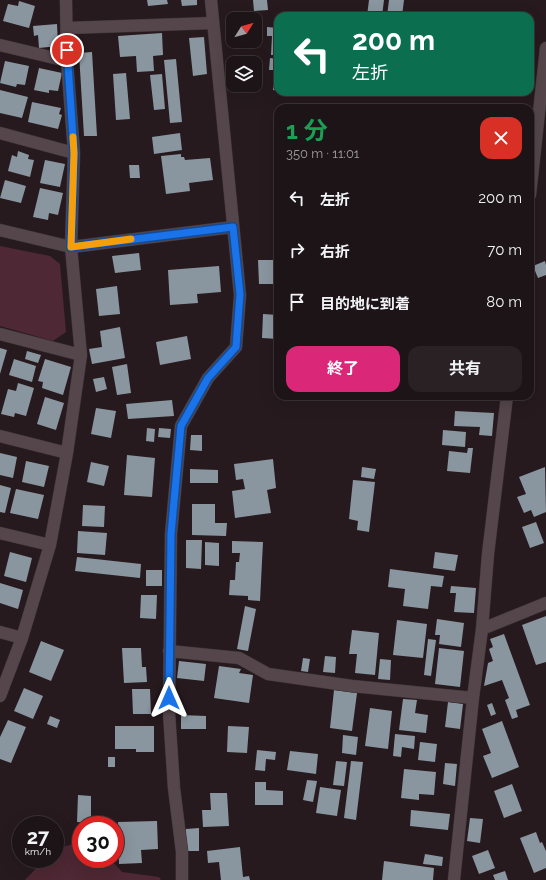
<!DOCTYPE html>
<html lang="ja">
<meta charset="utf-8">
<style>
:root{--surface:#1c1416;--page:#292123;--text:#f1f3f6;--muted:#a09ea1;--line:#3a3335;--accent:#db2777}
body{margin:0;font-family:Raleway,"Noto Sans JP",sans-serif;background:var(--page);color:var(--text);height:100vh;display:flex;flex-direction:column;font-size:15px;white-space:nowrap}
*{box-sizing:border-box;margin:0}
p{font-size:13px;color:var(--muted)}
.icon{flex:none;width:22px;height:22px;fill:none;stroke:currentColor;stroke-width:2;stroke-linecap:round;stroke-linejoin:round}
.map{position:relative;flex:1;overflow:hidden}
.sheet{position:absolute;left:274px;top:104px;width:260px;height:296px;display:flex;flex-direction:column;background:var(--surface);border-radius:12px;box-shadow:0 4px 16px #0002,0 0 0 1px var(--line)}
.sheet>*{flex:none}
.top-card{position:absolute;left:274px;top:12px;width:260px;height:84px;border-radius:12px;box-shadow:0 4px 16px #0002,0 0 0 1px var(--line);background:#0b6e4f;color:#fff;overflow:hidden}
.needle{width:26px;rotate:53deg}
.buttons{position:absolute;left:226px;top:12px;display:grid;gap:8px}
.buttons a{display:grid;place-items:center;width:36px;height:36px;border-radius:8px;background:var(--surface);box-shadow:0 4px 16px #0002,0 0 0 1px var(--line);font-size:20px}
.speed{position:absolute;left:12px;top:816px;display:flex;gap:8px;font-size:20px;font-weight:700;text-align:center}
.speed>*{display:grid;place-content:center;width:52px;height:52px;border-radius:50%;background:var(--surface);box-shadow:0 4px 16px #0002,0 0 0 1px var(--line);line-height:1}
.speed small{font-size:10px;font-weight:400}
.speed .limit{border:6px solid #d22;background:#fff;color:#111}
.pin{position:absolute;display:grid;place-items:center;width:34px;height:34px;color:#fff;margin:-17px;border:2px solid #fff;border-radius:50%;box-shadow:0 1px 4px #0007}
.me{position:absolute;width:44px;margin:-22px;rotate:0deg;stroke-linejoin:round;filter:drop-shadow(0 0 3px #0008)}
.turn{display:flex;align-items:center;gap:14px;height:84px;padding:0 12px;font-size:18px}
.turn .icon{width:52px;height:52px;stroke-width:2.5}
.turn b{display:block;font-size:28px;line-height:34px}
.round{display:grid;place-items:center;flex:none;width:42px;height:42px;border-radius:12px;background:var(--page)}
.summary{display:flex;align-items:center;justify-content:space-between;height:68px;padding:0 12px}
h1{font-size:24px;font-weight:700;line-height:30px;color:#1e9e55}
.button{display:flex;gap:8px;margin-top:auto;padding:8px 12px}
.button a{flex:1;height:46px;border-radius:12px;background:var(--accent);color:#fff;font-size:16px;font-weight:700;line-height:46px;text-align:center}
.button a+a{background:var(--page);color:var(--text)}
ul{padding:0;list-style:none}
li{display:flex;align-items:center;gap:12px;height:52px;padding:0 12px}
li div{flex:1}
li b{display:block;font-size:15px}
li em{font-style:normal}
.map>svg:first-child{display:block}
.green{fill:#4e2834}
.building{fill:#8a969f}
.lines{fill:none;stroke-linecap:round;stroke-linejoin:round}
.minor-casing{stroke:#3e3437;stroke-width:13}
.minor{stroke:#54464a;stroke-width:12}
.route-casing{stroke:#114b97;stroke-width:10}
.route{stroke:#1a73e8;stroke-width:7}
.slow{stroke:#f59e0b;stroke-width:7}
</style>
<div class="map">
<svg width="546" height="880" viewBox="0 0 546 880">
<rect width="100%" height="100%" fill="#261a1e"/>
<path class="green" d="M0,246L50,256L60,264L66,332L53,341L0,326Z
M80,842L81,859H110L122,872L159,877L161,880H25L45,859H55V849Z"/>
<path class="building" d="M147,0H167L168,4L148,6Z
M181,0H197V5L182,6Z
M253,0H267L268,10L254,11Z
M369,0H384L382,16H367Z
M389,0H404L402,16H387Z
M19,1L35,6L29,28L3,21L8,4L18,6Z
M231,23H233V40L229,39Z
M57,24L58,46L39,48L38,35L34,36L33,26Z
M267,27L278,28V55H271L272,36H267Z
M162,33L163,55L153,56L154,71L137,72L136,56L120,57L118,36Z
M204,37L207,74L193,76L189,38Z
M92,52L97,136H84L79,53Z
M270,58L278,59V91L273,90L274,70H269Z
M176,59L182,122L170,123L164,60Z
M530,60L534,61L532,74H530Z
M5,61L29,66L25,85L17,84L16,87L0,83Z
M39,68L62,73L58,91L49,90V93L34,90Z
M126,73L130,119L116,120L113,74Z
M227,73H233V85H242V87L229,88Z
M162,74L165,109L154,110L150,75Z
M0,90L28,97L22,118L0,113Z
M32,102L61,108L59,114L62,115L58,129L28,122Z
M180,133L182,150L154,154L152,137Z
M18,151L29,155L28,159L34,160L30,177L8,171L12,155L17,157Z
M181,154V157H184L185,160L210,158L213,180L189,183L190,191L166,194L161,156Z
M45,160L65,164L60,187L40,183Z
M129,165H139L140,178H130Z
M5,180L26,186L21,203L0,198Z
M40,188L63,193L58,215L49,213L48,220L33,217Z
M139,253L141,270L115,273L112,256Z
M258,260H278V284H259Z
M545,261L546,265V275L538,278L533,266Z
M219,266L221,292L197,294L198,303L170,305L168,270Z
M117,286L120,314L99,316L96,289Z
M263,314L278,315V339L262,338Z
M120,327L125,358L92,364L89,349L102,347L100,331Z
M187,336L191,359L160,365L156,342Z
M0,348L7,350L0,374Z
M27,351L41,355L38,363L25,359Z
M14,359L36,366L32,382L9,375Z
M45,359L71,367L63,395L42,388L43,382L38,381Z
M127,364L131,393L117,395L112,367Z
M104,377L107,389L96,392L93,379Z
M18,383L34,388L26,416L15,413L14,417L1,414L8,389L16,391Z
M45,397L64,403L56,430L37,424Z
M172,400L174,416L128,419L126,404Z
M96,408L116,411L111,438L91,434Z
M455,411L494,413L492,436L479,435L480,427L454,426Z
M147,428L155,429L154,442L146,441Z
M159,428L171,429L170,438L158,437Z
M443,430L466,432L465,447L442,445Z
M191,435H202V451L190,450Z
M468,448H473L470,473L447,471L449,451L467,453Z
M0,453L17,457L13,478L0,475Z
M127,455L155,458L152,497L124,495Z
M273,459L276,488L267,490L271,513L235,518L232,491L245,489L243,479L236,480L234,464Z
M26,461L49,466L44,487L22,482Z
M91,462L109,466L104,486L87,482Z
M362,467L376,469L374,479L361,477Z
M545,467L546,512L534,517L531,510L524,513L517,497L526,494L519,477Z
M190,469L218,470V483H190Z
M353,480L375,482L369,532L357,530L358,521L349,519Z
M0,485L11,488L5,513L0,512Z
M16,489L44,495L38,519L10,513Z
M192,504H215V523H227L226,536L192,535Z
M83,505L105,506L104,527L82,526Z
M536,522L544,543L530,548L522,527Z
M78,531L107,533L105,555L77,553Z
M186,540H202L201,569L186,568Z
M232,541L263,542L260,601L248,600V596L229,595L230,580H235L236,562H239L240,553H232Z
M205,542L219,543V566L205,565Z
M10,552L32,558L26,582L4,576Z
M435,552L458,555L455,571L433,568Z
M77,557L141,564L140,578L75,571Z
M390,569L444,576L442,587L431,586L428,609L403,606L405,589L388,587Z
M146,570H162V586H146Z
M0,583L23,590L18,609L0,603Z
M451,586L476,588L474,613L454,612L456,593H450Z
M141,595H157L156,619L140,618Z
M245,606L256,609L248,651L237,649Z
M546,616V662L536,665L522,625Z
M437,619L464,623L461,647L439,644L440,635H435Z
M397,620L427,624L423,658L393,655Z
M352,630L379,633L375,675L355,673L357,654H349Z
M504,634L530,705L516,710L518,717L512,719L505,700L509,698L502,680L484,686L488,663L493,661L489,649L493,647L490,639Z
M428,639L436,640L431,676L424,675Z
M41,641L64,650L51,681L29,672Z
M122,648H141L142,667H146L147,682L124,683Z
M439,648L464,651L460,687L435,684Z
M325,656L336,657L335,673L323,672Z
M303,658L310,659L308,672L301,671Z
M380,659L391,660L390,680L378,679Z
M179,661L206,664L204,681L177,678Z
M219,666L241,669L239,673L253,675L249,703L214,698Z
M24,688L43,696L33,719L14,711Z
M132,689H150L151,714H133Z
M334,690L357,693L352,731L330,728Z
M403,699L417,700L415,713L428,715L426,733L399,730Z
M448,702L463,704L460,729L445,727Z
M492,703L496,714L491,716L487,705Z
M370,708L392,711L388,749L365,746Z
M181,715L206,716V729H181Z
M50,716L60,720L57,728L47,724Z
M8,720L26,727L11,763L0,759V737Z
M502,721L519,767L492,778L483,756L491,753L482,729Z
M115,726H154V752H136V749H115Z
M228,726L249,727L247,753L227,752Z
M395,734L415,736L414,749L402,747L401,757L393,756Z
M343,735L358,737L356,755L342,753Z
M420,742L437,744L435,762L418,760Z
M257,750L276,752L275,760L266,759L265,771L255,770Z
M290,751L318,754L316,774L287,770Z
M108,757H115V767H108Z
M336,761L347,762L344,786L333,785Z
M351,761L363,762L356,820L344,818Z
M445,763L457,764L455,786L443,784Z
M404,769L436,772L434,795L419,794V800L401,798Z
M307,780L317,781L313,802L303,800Z
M255,782H266V790L283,791V805H255Z
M512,784L522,811L504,818L494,791Z
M320,787L341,790L337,816L316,813Z
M210,793H227L229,826L203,827L202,810H211Z
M78,795L91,796V823L77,822Z
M411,810L450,814L448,830L410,826Z
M470,818L483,819L480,843L467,841Z
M97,821L115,824L114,825H96Z
M157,821L158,849L141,850L142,863L119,864L118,822Z
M199,828V851H186V829Z
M536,832L540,843L542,842L546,851V868L534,873L520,838Z
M240,847L243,877L249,876L250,880H221L219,862L208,863L207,851Z
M488,850L495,868L479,874L472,856Z
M425,854L443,857L442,866L423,864Z
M384,861L434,868L433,880H382Z
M505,871L508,880H495L493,875Z"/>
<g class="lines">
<defs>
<path id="minor" d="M67,28L213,23
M0,45L67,61
M0,133L74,153
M530,195L546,48
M0,230L71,247L233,227
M0,334L81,355
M0,436L67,453
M0,533L50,545
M482,629L546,603
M0,632L22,638
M169,651L239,658L268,674L352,686L473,698
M0,696L22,638L50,545L67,453L81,355L71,247L74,153L67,61L66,0
M182,880V852L174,788L169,713L171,534L181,426L208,378L236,347L240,295L211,0
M454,880L473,698L482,629L488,554L507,396"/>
</defs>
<use href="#minor" class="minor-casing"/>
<use href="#minor" class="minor"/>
</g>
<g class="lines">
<defs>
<path id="route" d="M67,50L74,153L71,247L233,227L240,294L236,347L208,378L181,426L171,534L169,698"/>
</defs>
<use href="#route" class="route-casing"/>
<use href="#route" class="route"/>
<path class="slow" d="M73,137L74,153L71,247L131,239"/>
</g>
</svg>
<div class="buttons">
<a><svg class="needle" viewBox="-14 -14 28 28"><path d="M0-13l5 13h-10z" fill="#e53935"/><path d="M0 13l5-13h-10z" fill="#a09ea1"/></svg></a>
<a><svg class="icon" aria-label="layers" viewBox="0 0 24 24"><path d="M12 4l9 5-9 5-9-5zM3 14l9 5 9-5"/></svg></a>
</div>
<div class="speed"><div>27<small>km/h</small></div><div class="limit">30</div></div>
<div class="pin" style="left:67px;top:50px;background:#d93025"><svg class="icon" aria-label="arrive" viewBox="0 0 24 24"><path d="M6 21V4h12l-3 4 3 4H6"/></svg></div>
<svg class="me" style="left:169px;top:698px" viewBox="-20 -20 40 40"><path d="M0-17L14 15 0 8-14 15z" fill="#1a73e8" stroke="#fff" stroke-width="4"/></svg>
<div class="top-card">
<div class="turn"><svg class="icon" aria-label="left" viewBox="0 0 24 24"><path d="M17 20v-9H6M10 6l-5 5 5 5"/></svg><div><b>200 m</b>左折</div></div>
</div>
<section class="sheet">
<div class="summary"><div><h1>1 分</h1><p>350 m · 11:01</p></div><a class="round" style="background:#d93025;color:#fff"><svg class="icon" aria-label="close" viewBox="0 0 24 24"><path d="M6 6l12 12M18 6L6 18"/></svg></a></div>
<ul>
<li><svg class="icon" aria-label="left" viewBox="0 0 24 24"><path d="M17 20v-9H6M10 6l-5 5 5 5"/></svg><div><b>左折</b></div><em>200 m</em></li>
<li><svg class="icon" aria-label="right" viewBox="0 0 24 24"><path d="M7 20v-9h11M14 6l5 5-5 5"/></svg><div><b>右折</b></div><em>70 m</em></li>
<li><svg class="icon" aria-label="arrive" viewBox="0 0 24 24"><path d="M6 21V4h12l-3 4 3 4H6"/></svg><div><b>目的地に到着</b></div><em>80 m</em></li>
</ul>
<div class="button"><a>終了</a><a>共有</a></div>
</section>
</div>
